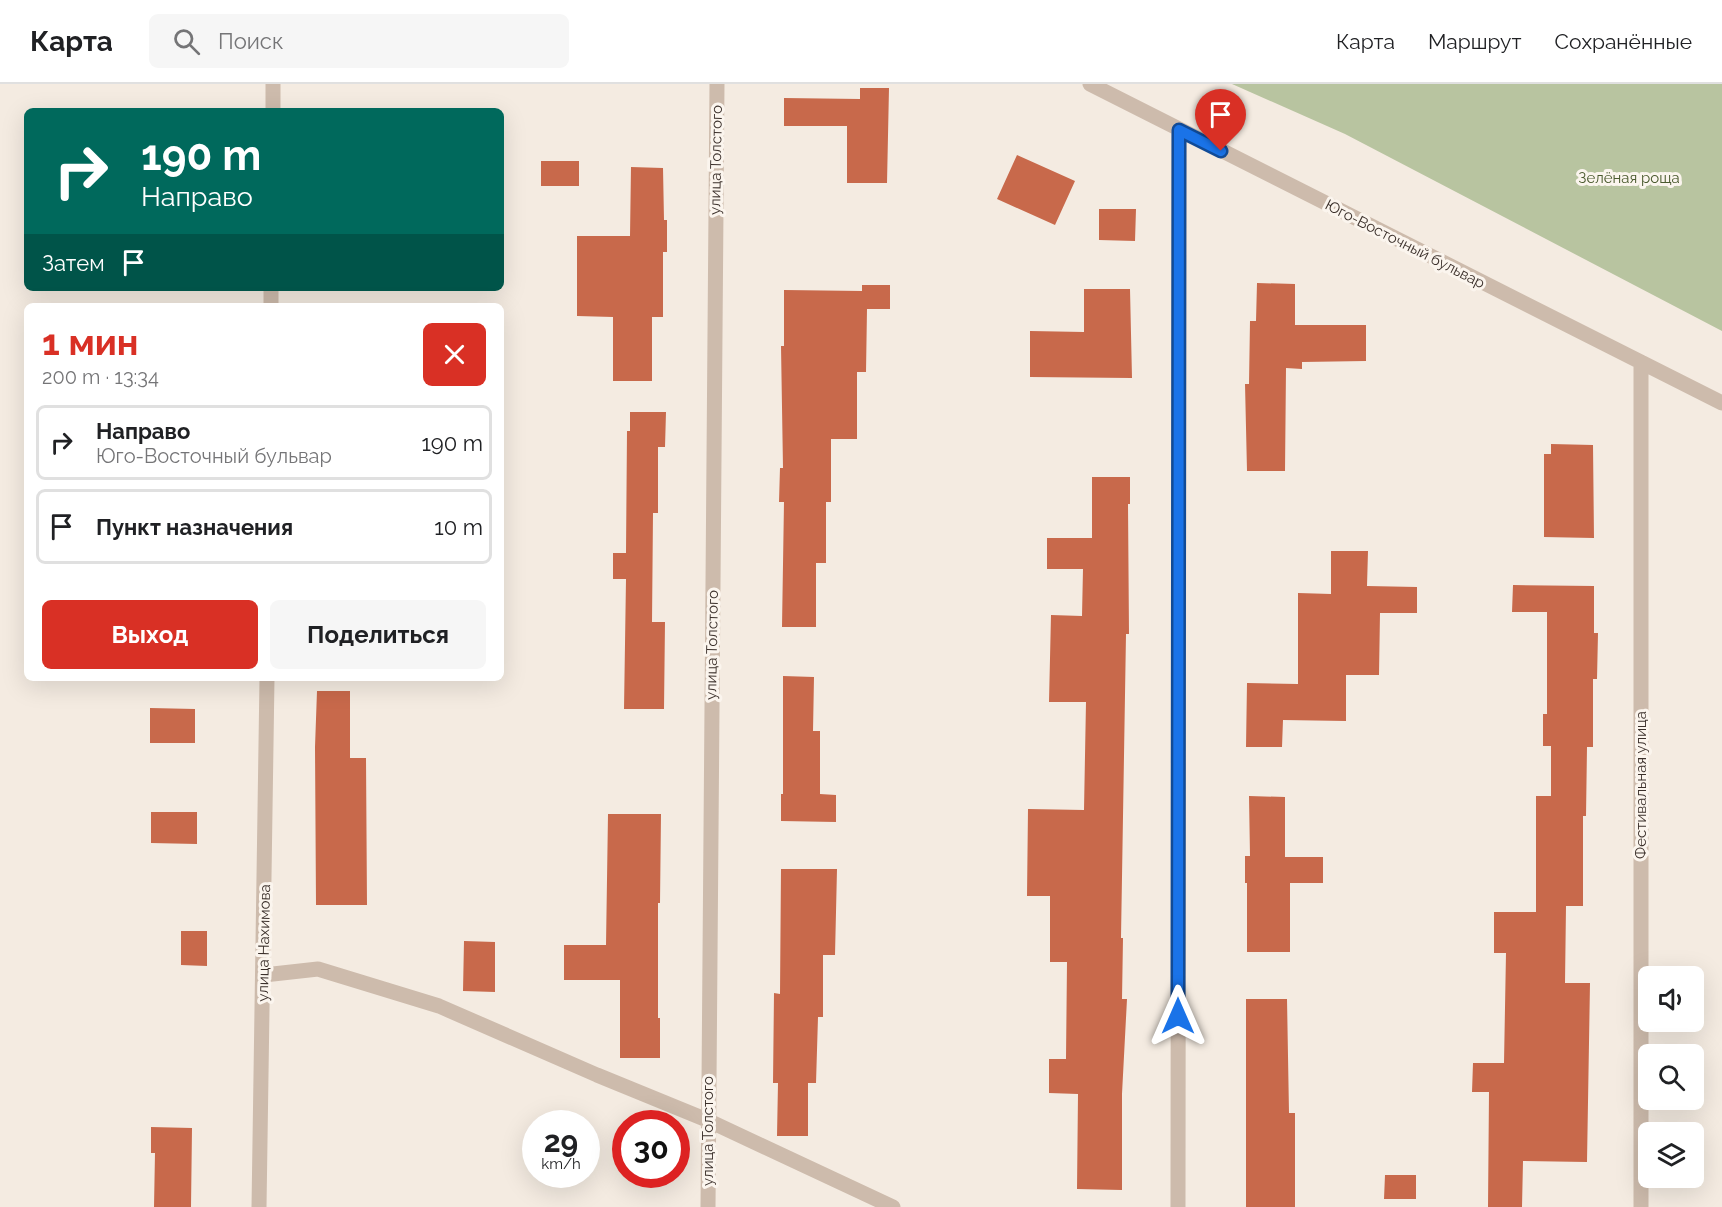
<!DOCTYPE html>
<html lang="ru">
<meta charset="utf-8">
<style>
:root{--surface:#fff;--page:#f6f6f6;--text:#202124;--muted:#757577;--line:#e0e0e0;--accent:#d93025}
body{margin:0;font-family:Raleway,sans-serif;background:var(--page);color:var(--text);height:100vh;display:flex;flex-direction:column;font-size:22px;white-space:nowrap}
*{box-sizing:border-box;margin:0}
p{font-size:20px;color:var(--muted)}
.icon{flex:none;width:33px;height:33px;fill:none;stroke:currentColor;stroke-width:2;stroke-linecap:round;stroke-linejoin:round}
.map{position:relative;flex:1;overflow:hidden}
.side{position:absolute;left:24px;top:219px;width:480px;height:378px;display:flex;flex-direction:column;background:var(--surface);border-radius:9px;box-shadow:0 6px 24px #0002}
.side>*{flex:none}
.top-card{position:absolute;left:24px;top:24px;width:480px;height:183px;border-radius:9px;box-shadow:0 6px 24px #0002;background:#00695c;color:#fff;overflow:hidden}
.buttons{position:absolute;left:1638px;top:882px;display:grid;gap:12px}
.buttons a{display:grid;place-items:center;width:66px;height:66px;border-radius:9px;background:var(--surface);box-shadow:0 6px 24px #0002;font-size:30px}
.speed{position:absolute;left:522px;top:1026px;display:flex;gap:12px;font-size:30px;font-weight:700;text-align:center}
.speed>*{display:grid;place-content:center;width:78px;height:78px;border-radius:50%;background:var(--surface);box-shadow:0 6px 24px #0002;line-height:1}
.speed small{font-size:15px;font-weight:400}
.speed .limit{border:9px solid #d22;background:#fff;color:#111}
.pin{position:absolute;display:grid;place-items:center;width:51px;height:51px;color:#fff;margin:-62px -26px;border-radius:50% 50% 50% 0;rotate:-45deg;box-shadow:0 0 6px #0007}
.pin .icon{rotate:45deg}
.me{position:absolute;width:66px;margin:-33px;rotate:0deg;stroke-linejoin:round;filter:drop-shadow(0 0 4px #0008)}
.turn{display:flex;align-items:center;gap:21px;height:126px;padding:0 18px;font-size:27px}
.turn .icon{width:78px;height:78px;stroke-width:2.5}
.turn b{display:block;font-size:42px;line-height:51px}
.then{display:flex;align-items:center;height:57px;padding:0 18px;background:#0003;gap:12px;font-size:22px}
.round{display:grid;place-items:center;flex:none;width:63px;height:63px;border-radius:9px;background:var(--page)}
.headline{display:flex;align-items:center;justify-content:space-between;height:102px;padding:0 18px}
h1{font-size:36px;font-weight:700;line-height:45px;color:var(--accent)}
.action{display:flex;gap:12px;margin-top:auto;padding:12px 18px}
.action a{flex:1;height:69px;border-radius:9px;background:var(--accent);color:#fff;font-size:24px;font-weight:700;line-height:69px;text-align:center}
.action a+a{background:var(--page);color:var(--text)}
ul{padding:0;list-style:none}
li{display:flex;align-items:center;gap:18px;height:75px;margin:0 12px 9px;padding:0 6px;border:3px solid var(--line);border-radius:9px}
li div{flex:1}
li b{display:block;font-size:22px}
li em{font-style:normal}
header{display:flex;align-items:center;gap:36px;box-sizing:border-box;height:84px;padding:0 30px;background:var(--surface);border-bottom:2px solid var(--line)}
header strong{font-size:28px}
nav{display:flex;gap:33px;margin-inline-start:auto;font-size:21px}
.search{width:420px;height:54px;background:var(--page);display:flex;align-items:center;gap:15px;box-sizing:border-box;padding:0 21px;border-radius:9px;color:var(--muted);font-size:22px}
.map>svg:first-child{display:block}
.green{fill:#b8c4a0}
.building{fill:#c8694b}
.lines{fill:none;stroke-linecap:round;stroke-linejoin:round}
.minor{stroke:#cdbbac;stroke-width:15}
.route-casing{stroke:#114b97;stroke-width:15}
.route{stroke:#1a73e8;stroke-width:10}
.labels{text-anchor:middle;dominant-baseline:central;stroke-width:6;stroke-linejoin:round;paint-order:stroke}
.street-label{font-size:15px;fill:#3b302b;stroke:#fbf5ee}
.park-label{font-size:15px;fill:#4a5a2e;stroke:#fbf5ee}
</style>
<header>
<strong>Карта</strong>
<div class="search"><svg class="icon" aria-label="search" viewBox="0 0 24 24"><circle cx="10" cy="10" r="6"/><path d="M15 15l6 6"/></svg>Поиск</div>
<nav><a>Карта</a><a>Маршрут</a><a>Сохранённые</a></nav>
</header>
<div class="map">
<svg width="1722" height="1123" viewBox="0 0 1722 1123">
<rect width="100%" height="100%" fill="#f4ebe1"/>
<path class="green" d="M1232,0H1722V247L1345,50Z"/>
<path class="building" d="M860,4H889L887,99H847V42H784V14L860,15Z
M1017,71L1075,97L1055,141L997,115Z
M541,77H579V102H541Z
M631,83L663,84L664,136H667V168H663V233H652V297H613V233L577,232V152H630Z
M1099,125H1136L1135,157L1099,156Z
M1257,199L1295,200V241H1366V277L1302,278V285L1286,284L1285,387H1247L1245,300H1249L1250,237H1256Z
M862,201H890V225H867L866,288H857V355H831V418H826V479H816V543H782L784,418H779L780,384H783L781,262H784V206L862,207Z
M1084,205H1130L1132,294L1030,293V247L1084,248Z
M630,328H666L665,363H658V429H653L652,538H665L664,625H624L626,495H613V469H626L627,347H630Z
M1551,360L1593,361L1594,454L1544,453V370H1551Z
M1092,393H1130V420H1128L1129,550H1126L1121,854H1123L1122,915H1127L1122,1010V1106L1077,1105L1078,1010L1049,1009V975H1066L1067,878H1050V812H1027L1028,725L1084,726L1086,618H1049L1051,531L1082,532L1083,485H1047V454H1092Z
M1331,467H1368L1367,502L1417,503V529H1380L1379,591H1346V637L1283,636L1282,663H1246L1247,599L1298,600V509L1331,510Z
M1513,501L1594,502V549H1598L1597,595H1593V663H1587L1586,732H1583V822H1566L1565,899H1590L1587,1078L1523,1077L1522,1123H1488L1489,1008H1472L1473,979H1504L1506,869H1494V828H1536V712H1551V662H1543V630H1547V528H1512Z
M783,592L814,593L813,647H820V710L836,711V738L781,737V710H783Z
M317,607H350V674H366L367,821H316L315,663Z
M150,624L195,625V659H150Z
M1249,712L1285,713V773H1323V799H1290V868H1247V799H1245V772H1250Z
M151,728H197V760L151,759Z
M608,730H661L660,819H658V934H660V974H620V896H564V861H606Z
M781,785H837L835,871H823V933H818L816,999H808V1052H777L778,999H773L774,909L780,910Z
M181,847H207V882L181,881Z
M464,857L495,858V908L463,907Z
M1246,915H1287L1289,1029H1295V1123H1246Z
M151,1043L192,1044L191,1123H154L155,1069H151Z
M1385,1091H1416V1115H1384Z"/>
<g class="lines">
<path class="minor" d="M1090,0L1722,319
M273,27V0
M271,222V204
M264,891L318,885L439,922L597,991L707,1036L893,1123
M259,1123L267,594
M708,1123L717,0
M1178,1123L1179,46
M1641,1123V278"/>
</g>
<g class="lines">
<defs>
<path id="route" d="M1178,932L1179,46L1221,67"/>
</defs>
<use href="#route" class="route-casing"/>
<use href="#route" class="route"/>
</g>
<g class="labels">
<g class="street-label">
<text transform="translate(716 76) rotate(-89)">улица Толстого</text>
<text transform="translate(1405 160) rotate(27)">Юго-Восточный бульвар</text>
<text transform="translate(712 561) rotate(-89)">улица Толстого</text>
<text transform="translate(1641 701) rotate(-90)">Фестивальная улица</text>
<text transform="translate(264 859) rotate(-89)">улица Нахимова</text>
<text transform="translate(708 1047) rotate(-90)">улица Толстого</text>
</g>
<g class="park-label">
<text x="1629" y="94">Зелёная роща</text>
</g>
</g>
</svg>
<div class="buttons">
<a><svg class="icon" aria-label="sound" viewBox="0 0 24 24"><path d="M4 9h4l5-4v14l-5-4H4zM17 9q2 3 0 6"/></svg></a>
<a><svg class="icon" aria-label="search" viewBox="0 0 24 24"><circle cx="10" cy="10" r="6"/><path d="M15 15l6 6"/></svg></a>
<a><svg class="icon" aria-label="layers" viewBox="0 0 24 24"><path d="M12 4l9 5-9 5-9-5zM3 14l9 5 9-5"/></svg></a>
</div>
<div class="speed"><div>29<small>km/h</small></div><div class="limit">30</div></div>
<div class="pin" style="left:1221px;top:67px;background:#d93025"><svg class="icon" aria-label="arrive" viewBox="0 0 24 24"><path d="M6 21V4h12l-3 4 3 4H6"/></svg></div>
<svg class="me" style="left:1178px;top:932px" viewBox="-20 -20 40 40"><path d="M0-17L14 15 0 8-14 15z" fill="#1a73e8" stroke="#fff" stroke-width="4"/></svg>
<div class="top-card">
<div class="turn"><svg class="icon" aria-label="right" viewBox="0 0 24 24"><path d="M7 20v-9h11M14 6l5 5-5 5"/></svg><div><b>190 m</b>Направо</div></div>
<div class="then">Затем<svg class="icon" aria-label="arrive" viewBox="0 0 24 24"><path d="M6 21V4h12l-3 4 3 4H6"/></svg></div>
</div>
<section class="side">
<div class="headline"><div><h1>1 мин</h1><p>200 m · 13:34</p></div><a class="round" style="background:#d93025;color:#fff"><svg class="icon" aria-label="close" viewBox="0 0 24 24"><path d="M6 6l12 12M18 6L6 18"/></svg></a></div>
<ul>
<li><svg class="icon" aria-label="right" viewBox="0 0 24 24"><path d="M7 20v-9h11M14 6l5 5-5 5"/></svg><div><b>Направо</b><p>Юго-Восточный бульвар</p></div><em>190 m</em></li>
<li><svg class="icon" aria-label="arrive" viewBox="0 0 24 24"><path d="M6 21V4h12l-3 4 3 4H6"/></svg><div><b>Пункт назначения</b></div><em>10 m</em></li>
</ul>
<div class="action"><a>Выход</a><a>Поделиться</a></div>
</section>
</div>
